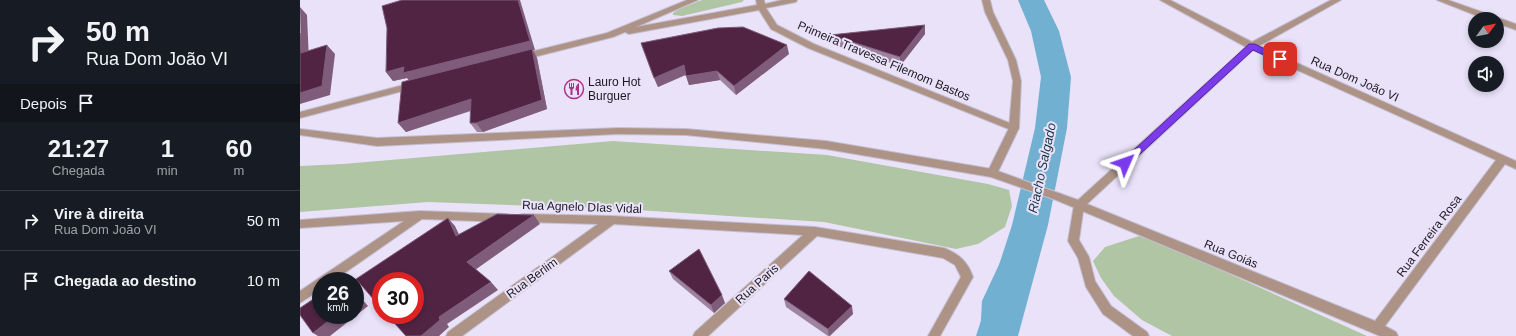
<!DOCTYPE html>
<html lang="pt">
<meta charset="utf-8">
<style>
:root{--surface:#171b24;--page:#20242c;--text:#f1f3f6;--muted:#9ea1a6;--line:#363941}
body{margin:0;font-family:Helvetica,sans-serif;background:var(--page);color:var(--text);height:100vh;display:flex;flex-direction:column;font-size:15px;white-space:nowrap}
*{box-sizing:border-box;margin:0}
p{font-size:13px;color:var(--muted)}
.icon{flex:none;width:22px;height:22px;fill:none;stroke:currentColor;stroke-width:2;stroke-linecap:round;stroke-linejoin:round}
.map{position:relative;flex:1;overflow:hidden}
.side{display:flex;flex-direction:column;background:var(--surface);width:300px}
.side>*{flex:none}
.banner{background:#171b24;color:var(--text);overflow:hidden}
.needle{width:26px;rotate:58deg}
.tools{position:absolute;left:1168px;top:12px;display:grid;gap:8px}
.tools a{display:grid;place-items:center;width:36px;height:36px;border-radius:50%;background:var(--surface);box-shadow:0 2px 6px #0003;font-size:20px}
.speed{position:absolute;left:12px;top:272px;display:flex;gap:8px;font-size:20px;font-weight:700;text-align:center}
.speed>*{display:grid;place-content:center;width:52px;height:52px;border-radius:50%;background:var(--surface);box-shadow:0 2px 6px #0003;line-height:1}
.speed small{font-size:10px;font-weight:400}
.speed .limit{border:6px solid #d22;background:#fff;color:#111}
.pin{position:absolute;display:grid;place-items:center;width:34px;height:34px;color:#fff;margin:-17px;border-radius:8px;box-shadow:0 2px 6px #0006}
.me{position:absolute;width:44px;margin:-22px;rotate:47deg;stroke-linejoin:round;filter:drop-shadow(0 0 3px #0008)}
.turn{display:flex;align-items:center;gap:14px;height:84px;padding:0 20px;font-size:18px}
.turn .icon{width:52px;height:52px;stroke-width:2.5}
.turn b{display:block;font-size:28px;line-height:34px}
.then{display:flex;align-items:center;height:38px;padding:0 20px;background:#0003;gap:8px;font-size:15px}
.eta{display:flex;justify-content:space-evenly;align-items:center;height:68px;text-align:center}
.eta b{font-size:24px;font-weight:800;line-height:28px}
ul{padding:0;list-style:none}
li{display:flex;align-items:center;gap:12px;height:60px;padding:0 20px;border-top:1px solid var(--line)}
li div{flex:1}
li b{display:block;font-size:15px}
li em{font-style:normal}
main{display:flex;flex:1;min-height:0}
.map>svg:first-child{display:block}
.green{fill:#b0c5a4}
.water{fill:#72b0d2}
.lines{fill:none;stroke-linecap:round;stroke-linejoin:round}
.canal{fill:#72b0d2;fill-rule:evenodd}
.pedestrian-casing{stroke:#c4bed2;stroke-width:2}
.minor-casing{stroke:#c4bed2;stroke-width:2}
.pedestrian{fill:#ad9386;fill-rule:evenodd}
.minor{fill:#ad9386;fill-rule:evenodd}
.wall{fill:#9d839e}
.shaded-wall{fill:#7f5d7a}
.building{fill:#512444;stroke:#7f5d7a}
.route{fill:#7c3aed;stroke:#51269a}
.labels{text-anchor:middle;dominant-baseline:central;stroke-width:4;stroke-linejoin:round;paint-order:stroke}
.street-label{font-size:12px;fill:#1c1921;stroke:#e9e2f9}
.poi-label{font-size:12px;fill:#1c1921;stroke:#e9e2f9;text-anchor:start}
.water-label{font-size:13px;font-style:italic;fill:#153241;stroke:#e9e2f9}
</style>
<main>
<section class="side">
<div class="banner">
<div class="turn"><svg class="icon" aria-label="right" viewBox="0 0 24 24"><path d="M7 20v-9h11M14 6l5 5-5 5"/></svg><div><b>50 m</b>Rua Dom João VI</div></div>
<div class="then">Depois<svg class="icon" aria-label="arrive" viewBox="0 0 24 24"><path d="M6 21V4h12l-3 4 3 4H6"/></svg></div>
</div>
<div class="eta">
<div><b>21:27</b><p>Chegada</p></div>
<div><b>1</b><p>min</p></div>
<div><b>60</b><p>m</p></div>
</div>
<ul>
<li><svg class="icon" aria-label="right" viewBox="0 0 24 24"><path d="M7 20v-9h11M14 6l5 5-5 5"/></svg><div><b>Vire à direita</b><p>Rua Dom João VI</p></div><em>50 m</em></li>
<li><svg class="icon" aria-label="arrive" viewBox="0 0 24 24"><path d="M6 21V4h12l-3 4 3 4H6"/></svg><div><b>Chegada ao destino</b></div><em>10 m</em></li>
</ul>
</section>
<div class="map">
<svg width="1216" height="336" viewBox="0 0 1216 336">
<rect width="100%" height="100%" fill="#e9e2f9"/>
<path class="green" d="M402,0H444L442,2L382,16L373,15V13L379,9Z
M313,141L527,155L688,184L709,190L712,206L705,227L678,244L656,249L524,222L322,209L128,202L0,212V166L43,164Z
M839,236L870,247L1067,336H872L842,320L814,296L801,278L793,261L805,247Z"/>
<path class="water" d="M704,254L726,261L702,336H680L682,301Z"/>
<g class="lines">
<path class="canal" d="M718,0H744L759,31L771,77L767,128L748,225L718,336H676L712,225L735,128L741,77L731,31Z"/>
<defs>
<path id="pedestrian" d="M682,0H690L693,12L716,60L721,81L719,128L696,176H688L687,173L709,128L713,81L708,60L685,12Z
M779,201L783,202L784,205L779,240L789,257L795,281L811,306L847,332L849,336H833L803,314L786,287L778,258L768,241L774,205L775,202Z"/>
<path id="minor" d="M387,0H398L336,27L457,5L456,0H464L465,4L482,0H497L496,2L466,8L477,25L514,44L717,126L719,128L714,131L711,130L508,48L471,29L459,10L329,34L325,32L313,37L222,60L218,57L222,54L307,33Z
M860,0H870L952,42L1031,0H1041L959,46L1216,161V169L1205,164L1085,326L1096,332L1098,336H1080L756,200L691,177L526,149L386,135L318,134L77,146L0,135V129L77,138L318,128L386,129L526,141L692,169L778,200L946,47ZM953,50L1196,160L1075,321L787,204Z
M1137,0H1148L1216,24V30L1197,23V19H1185Z
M115,82L119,85L118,87L0,118V112Z
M120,211L205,214L209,215L210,218L209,221L205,222L122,219L33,281H21V289L0,303V291L104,221L0,228V220Z
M223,214L312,216L515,227L644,248C659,254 668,262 673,277L640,336H628L661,277L655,265L643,258L517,236L408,336H393L395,332L503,235L314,224L162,336H146L148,332L298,224L223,222L219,221L218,218L219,215Z"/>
</defs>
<use href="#pedestrian" class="pedestrian-casing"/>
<use href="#minor" class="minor-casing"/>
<use href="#pedestrian" class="pedestrian"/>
<use href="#minor" class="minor"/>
</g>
<path class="wall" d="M625,25V34L600,66L531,44L530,35Z
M341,43L489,54L436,95L420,80L389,85L386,75L358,87Z
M233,50L237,58L247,109L183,132H177L170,123L171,111L106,132L98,123L109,80L107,78L93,81L86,72L235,50Z
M369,271L425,303L414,313L373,279Z
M484,299L553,314L530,336H528L486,307Z"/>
<path class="shaded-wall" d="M218,0H220L235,50H233L237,58L247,109L183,132L176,123L242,100L110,82L107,78L93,81L86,72Z
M0,7L7,15L9,62L1,53Z
M625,25V34L600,66V57Z
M27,45L35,54L30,95L0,104V93Z
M487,45L489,54L436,95L434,86Z
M384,65L387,74L358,87L354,78Z
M417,71L420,80L389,85L386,76Z
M171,99L178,108L106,132L98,123Z
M234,215L240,224L175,270L167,262Z
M148,218L155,226L164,245L156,236Z
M191,282L198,290L147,324L149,327L139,336H121L139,317Z
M55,291L68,306L30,336H18L13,333L36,315H55Z
M422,295L425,303L414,313L411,305Z
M552,306L553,314L529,336L528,329Z"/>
<path class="building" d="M102,0H218L230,41L103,73L104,67L86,72L87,28L82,6Z
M625,25L600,57L530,35Z
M443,27L487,45L434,86L417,71L386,76L384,65L354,78L341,43L418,28Z
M0,33L1,53L27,45L22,86L0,93Z
M232,49L242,100L176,123H170L171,99L98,123L102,82Z
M197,214L234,215L167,262L191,282L139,317L140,320L121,336H106L87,315H115V281H81V308L56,279L148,218L156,236Z
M399,249L422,295L411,305L369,271Z
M509,271L552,306L528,329L484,299Z
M21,294V315H36L13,333L0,315V308Z
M55,295L58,298L55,300Z"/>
<path class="route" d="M949,44H955L984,59L983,61H977L953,50L828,165H822L821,163L822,161Z"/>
<defs>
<symbol id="restaurant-ring" viewBox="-11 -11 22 22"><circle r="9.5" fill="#e9e2f9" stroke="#aa3287" stroke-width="1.5"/><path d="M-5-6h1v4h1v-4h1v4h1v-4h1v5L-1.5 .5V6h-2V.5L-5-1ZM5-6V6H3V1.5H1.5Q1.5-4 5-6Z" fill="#aa3287"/></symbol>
</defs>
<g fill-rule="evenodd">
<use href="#restaurant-ring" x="263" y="78" width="22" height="22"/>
</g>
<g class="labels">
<g class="street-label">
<text transform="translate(584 61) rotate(23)">Primeira Travessa Filemom Bastos</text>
<text transform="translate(1055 79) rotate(24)">Rua Dom João VI</text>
<text transform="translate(282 207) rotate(2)">Rua Agnelo DIas Vidal</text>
<text transform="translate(1129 236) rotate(-53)">Rua Ferreira Rosa</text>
<text transform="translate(931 254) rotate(22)">Rua Goiás</text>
<text transform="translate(232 278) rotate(-36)">Rua Berlim</text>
<text transform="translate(457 284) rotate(-42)">Rua Paris</text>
</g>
<g class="poi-label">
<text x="288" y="82">Lauro Hot<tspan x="288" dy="14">Burguer</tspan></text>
</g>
<g class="water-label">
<text transform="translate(742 168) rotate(-78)">Riacho Salgado</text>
</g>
</g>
</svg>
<div class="tools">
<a><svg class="needle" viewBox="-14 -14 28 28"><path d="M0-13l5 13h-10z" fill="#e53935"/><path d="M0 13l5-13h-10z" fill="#9ea1a6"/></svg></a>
<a><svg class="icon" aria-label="sound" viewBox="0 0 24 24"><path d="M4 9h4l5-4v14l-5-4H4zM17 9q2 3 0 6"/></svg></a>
</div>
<div class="speed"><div>26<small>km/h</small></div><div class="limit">30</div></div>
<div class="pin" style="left:980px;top:59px;background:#d93025"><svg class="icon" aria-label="arrive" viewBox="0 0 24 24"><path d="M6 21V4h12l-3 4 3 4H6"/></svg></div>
<svg class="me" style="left:825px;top:163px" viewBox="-20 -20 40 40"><path d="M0-17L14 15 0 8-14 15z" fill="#7c3aed" stroke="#fff" stroke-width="4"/></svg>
</div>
</main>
